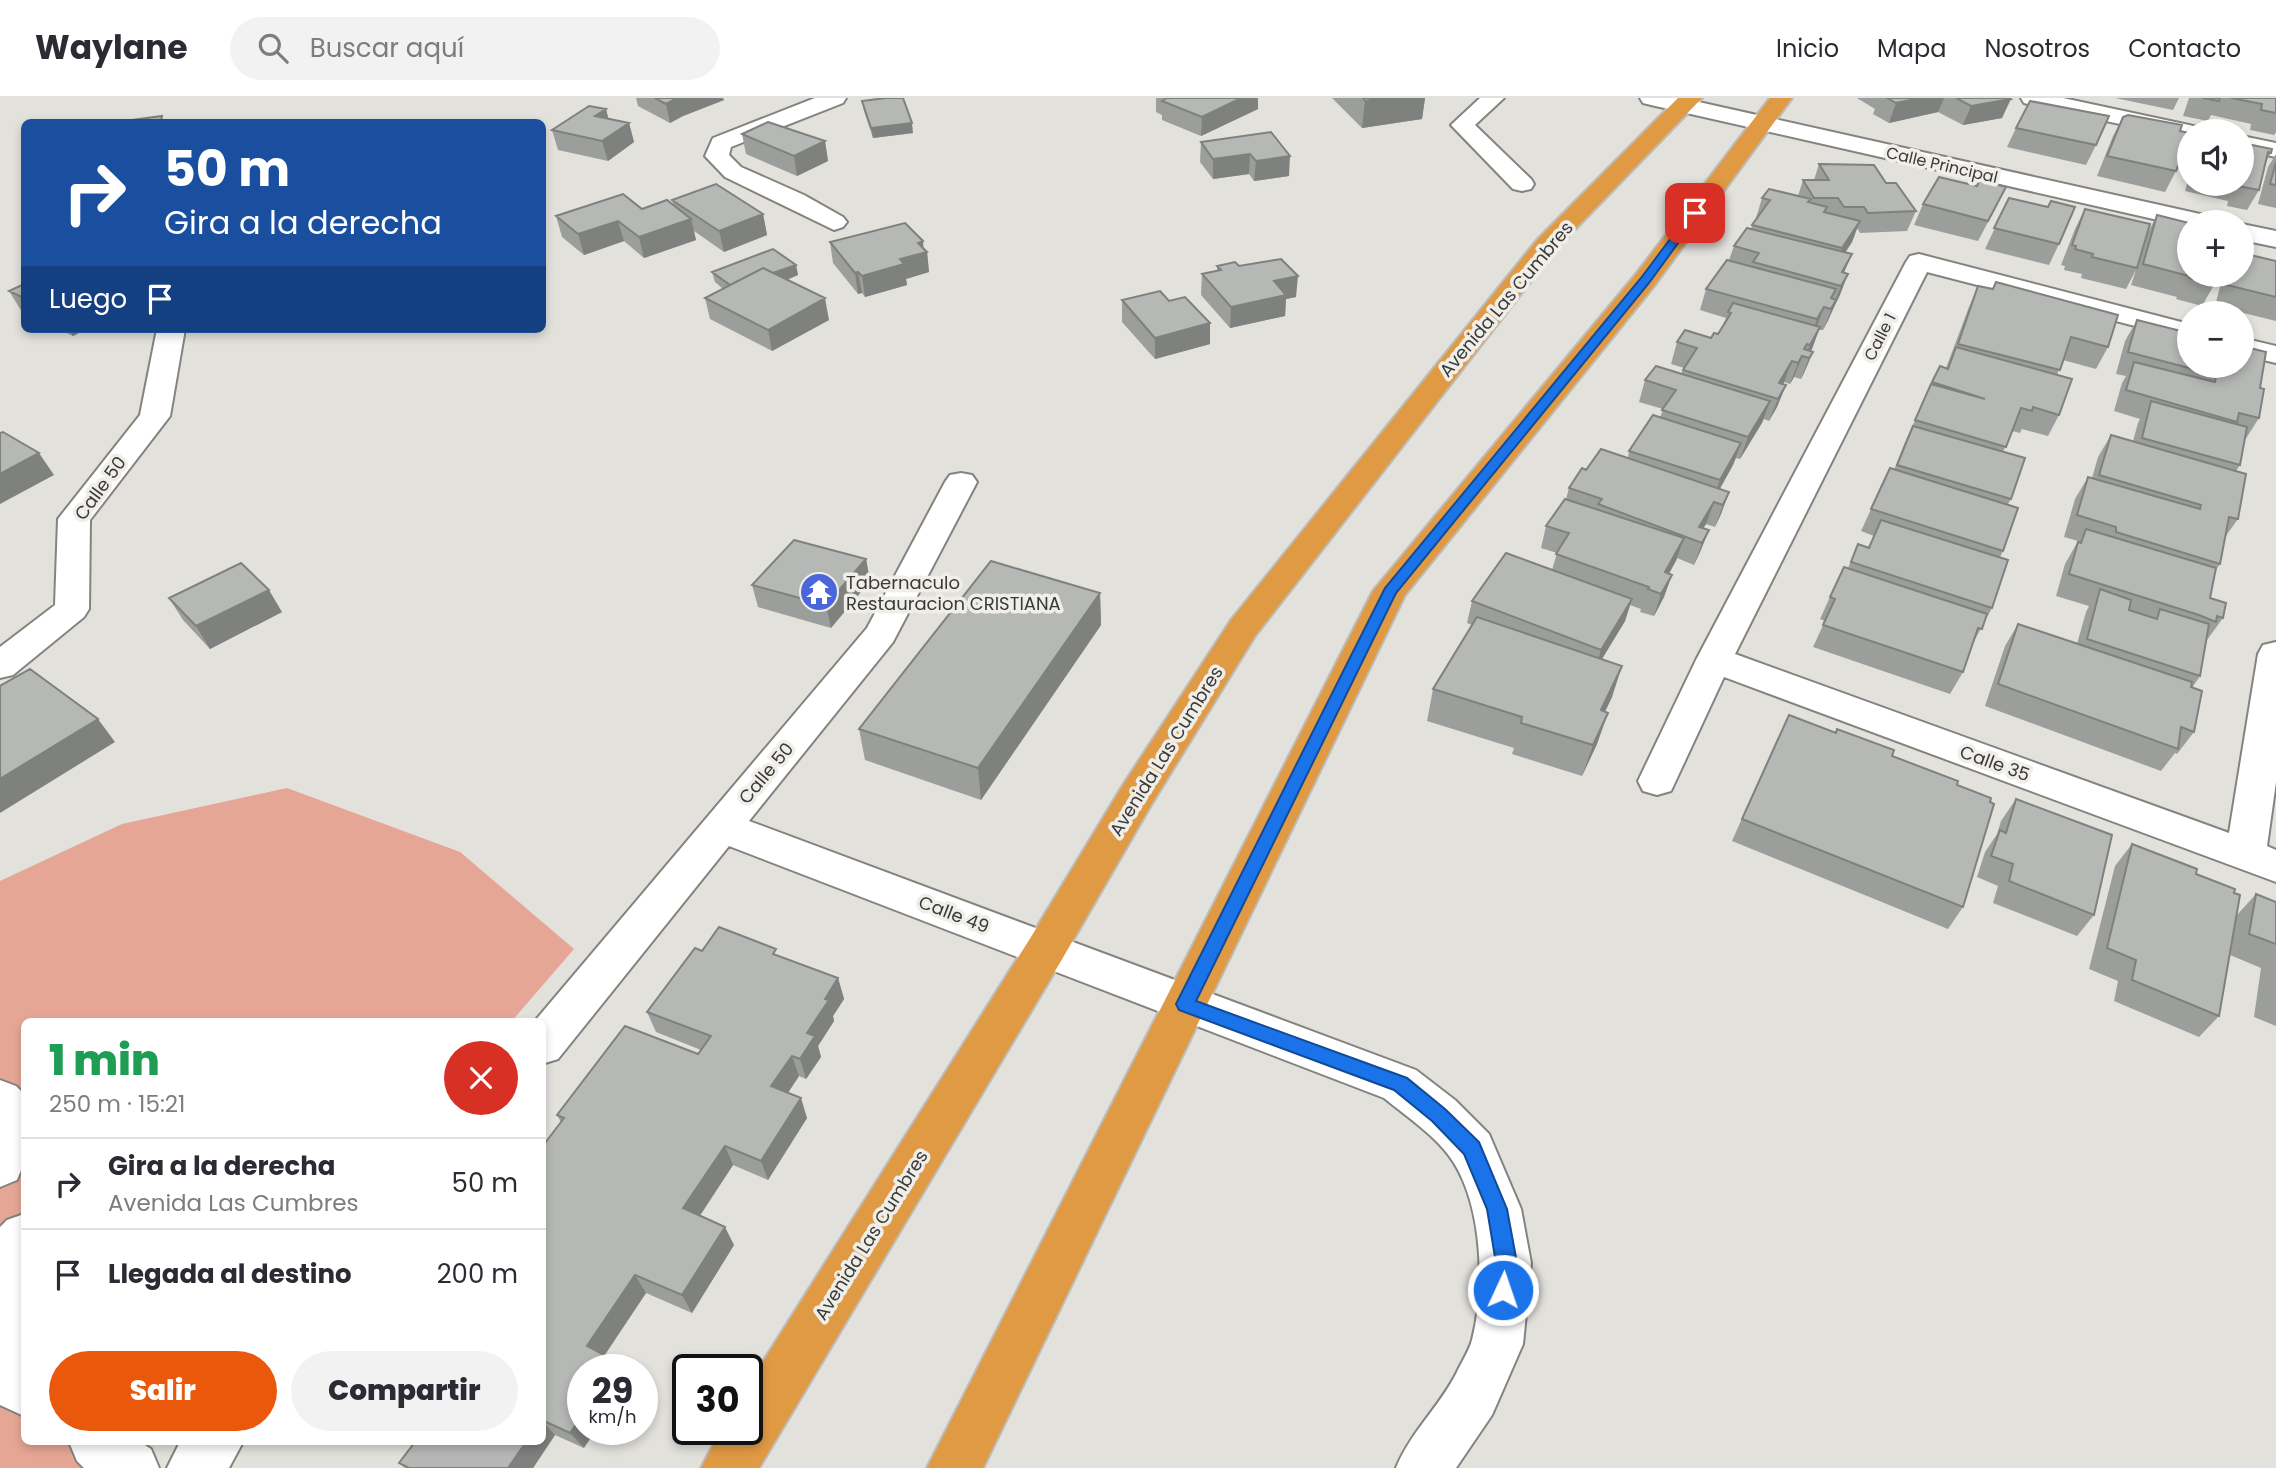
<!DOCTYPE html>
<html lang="es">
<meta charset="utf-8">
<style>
:root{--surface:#fff;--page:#f2f2f3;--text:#2b2b33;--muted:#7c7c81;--line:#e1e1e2;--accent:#ea580c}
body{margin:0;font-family:Poppins,sans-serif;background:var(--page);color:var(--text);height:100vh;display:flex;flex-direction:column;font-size:26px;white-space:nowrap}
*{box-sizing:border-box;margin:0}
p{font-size:23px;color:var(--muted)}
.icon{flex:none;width:38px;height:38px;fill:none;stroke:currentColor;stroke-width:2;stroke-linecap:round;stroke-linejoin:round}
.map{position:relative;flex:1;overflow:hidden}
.drawer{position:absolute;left:21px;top:920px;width:525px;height:427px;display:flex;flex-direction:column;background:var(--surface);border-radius:10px;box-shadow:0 4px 10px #0003}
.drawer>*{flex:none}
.hud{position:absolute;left:21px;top:21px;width:525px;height:214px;border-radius:10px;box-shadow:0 4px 10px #0003;background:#1a4fa0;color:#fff;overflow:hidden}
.fabs{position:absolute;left:2177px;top:21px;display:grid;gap:14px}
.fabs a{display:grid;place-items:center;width:77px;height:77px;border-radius:50%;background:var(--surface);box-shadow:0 4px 10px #0003;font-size:35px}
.speed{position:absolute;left:567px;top:1256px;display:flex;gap:14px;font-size:35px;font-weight:700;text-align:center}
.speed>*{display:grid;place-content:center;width:91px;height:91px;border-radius:50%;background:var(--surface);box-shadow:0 4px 10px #0003;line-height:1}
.speed small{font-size:18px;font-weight:400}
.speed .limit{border:4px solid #111;border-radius:10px;background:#fff;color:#111}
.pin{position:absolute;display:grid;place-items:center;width:60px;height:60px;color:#fff;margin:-30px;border-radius:14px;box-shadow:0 4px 10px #0006}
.me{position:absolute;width:77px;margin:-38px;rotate:3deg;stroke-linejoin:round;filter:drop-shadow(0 0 5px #0008)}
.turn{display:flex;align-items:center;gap:24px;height:147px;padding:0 28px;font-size:32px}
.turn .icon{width:91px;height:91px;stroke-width:2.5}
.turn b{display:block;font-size:49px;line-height:60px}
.then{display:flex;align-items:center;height:66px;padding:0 28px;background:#0003;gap:14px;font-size:26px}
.round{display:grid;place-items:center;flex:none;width:74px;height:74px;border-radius:37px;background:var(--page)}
.summary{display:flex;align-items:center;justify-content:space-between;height:119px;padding:0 28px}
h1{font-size:42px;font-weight:800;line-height:52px;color:#1e9e55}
.button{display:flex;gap:14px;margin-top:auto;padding:14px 28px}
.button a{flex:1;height:80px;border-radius:42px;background:var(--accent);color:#fff;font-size:28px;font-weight:800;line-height:80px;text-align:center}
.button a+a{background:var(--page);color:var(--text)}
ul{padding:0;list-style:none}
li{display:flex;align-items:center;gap:21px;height:91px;padding:0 28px;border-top:2px solid var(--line)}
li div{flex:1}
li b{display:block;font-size:26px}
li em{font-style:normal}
header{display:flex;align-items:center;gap:42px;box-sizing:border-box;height:98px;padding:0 35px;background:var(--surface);border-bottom:2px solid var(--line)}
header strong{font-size:33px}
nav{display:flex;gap:38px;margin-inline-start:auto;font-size:24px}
.search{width:490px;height:63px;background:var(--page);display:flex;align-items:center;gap:18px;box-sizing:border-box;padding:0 24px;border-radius:38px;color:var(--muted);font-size:26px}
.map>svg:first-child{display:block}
.green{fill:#e6a696}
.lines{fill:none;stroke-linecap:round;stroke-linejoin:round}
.minor-casing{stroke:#84837f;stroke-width:4}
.highway-casing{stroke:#bcbcbb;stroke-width:4}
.minor{fill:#fff;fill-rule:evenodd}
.highway{fill:#e19a44;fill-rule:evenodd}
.wall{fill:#9c9e9b}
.shaded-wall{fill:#7f817e}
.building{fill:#b5b8b4;stroke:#7f817e;stroke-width:2}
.route{fill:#1a73e8;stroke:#114b97;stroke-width:2}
.labels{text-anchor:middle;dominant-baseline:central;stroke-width:7;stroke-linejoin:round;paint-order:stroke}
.far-street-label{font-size:16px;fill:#3b3a38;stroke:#efeee9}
.street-label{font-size:18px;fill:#3b3a38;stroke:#efeee9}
.poi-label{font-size:18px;fill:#3b3a38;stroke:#efeee9;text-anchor:start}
</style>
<header>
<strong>Waylane</strong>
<div class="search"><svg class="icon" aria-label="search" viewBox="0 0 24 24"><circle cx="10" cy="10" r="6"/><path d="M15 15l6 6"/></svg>Buscar aquí</div>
<nav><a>Inicio</a><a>Mapa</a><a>Nosotros</a><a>Contacto</a></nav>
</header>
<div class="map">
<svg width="2276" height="1370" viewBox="0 0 2276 1370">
<rect width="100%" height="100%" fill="#e2e1dc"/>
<path class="green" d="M287,690L460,754L574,851L511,924H24V1344H147L124,1370H0V783L122,726Z"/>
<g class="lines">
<defs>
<path id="minor" d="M815,0H846L843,5L731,49L729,57L741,69L804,97L843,119L847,124L843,129L834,132L725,79L705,58L713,40Z
M1480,0H1504L1475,27L1531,81L1534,86L1531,91L1522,93L1513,91L1451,27Z
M1640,0H1681L2200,116L2209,119L2213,124H2189V129L1651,7L1643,5Z
M2021,0H2063L2189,27L2197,29L2200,33H2189V41L2032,7L2024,5Z
M2242,38L2276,45V59L2242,52Z
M2242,126L2276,133V149L2242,142Z
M1919,156L2189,226V242L1927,174L1735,556L2229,735L2258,556L2263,547L2276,544V684L2267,748L2276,752V784L1724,579L1671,693L1657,697L1643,693L1638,683L1696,562L1906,164L1910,158Z
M157,231H185L170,318L90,422L89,511L84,519L13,577L0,580V549L55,507L58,421L140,317Z
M2242,240L2276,248V265L2242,257Z
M961,375L972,377L977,384L893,544L749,723L1416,972L1455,1002L1489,1036L1521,1111L1531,1165L1523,1246L1492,1317L1456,1370H1396C1410,1335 1439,1309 1456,1276C1461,1265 1469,1253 1472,1242C1485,1191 1483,1112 1454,1065C1438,1039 1407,1019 1384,1000L729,748L558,961L542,966V924H534L867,530L945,384L950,377Z
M0,982L16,988L24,996V1065L17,1082L0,1089Z
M24,1116V1318L0,1307V1129L7,1122Z
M69,1344H140L151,1351L159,1370H84L77,1363Z
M180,1344H243L229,1370H167Z"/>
<path id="highway" d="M1678,0H1702L1555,152L1255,538L1151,707L1061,863L759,1370H701L721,1332H747V1289L1031,839L1123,687L1231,522L1537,142Z
M1770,0H1792L1654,188L1405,497L983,1370H927L1373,493L1636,176Z"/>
</defs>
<use href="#minor" class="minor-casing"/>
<use href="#highway" class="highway-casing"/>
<use href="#minor" class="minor"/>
<use href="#highway" class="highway"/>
</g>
<path class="wall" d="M636,0H723L724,2L683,18L670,25L638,8Z
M1156,0H1258V11L1201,38L1162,22V17L1156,14Z
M1332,0H1425L1422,21L1362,30Z
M1857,0H2010L2002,20L1963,27L1938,14L1889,25L1873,16L1875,11Z
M2115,0H2179L2173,12Z
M2189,0H2276V34L2274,37L2250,32L2251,26L2211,17L2208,23L2183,18Z
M862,3L913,35L873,40L864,13Z
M606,11L608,20L629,25L634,44L608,63L558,52L552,32Z
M2123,19L2180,33L2176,73L2165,94L2097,78L2113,38Z
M2016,30L2096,47L2086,67L2007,49Z
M1271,34L1289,78L1254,83L1249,76L1213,81L1200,64L1201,44Z
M742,36L825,43L828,63L797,78L746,56Z
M2247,46L2271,55L2265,65L2259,92L2247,112L2227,108L2228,103L2185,93L2189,78V86H2242Z
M2276,56V110L2258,106L2268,69Z
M1819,66L1886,85L1916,113L1907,133L1860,135L1857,130L1852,144L1845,155L1844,175L1848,176L1828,223L1823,232H1819L1811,253L1813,254L1804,275L1801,281L1794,279L1790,286L1784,284L1783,287H1786L1777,309L1769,323L1764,321L1740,361L1736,360L1733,367L1720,391L1729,394L1721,416L1715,429L1706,426L1703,430L1709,432L1700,454L1694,467L1677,460L1669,476L1664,499L1654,518L1640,514L1641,511L1630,507L1625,523L1602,561L1612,599L1605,614L1597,646L1582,678L1512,656L1514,650L1427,623L1433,591L1472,527L1467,525L1472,503L1552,472L1557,455L1541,450L1546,428L1566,401L1569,390L1586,372L1628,360L1629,353L1660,320L1663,311L1639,304L1645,282L1681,276L1684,270L1671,266L1677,244L1711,240L1718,236L1723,227L1726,220L1700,212L1706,191L1729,162L1734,148L1751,130L1756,120L1762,100L1798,98L1803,82H1814Z
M1977,88L1996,109L1978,143L1914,127L1923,106Z
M2009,100L2048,109L2059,146L2049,167L1985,151Z
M672,102L763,116L767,137L724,154L694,133L696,142L644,160L624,143L584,157L562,139L556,118L674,108Z
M2085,111L2147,136L2157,117L2189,177L2214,187L2202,208L2176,201L2177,199L2131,187L2136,172L2126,191L2081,180L2082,176L2064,172L2065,168L2061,167L2075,131Z
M830,144L924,150L927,154L929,174L906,181L907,187L865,199L862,195L858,196L833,165Z
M2276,163V223L2215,208L2223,177H2242Z
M796,167L798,177L787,182L829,222L772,253L710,221L705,200L723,191L715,184L712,174Z
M1217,168H1239L1296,199L1286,201L1285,218L1230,230L1201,197L1202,176L1217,173Z
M24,186V215L22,214L9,193Z
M1978,188L2108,249L2096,271L2063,262L2057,277L2059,317L2048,338L2022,331L2020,335L2012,333L2003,354L2011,401L2008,406L2003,453L2000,459L1992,510L1971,549L1963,574L1950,596L1813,549L1825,523L1820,521L1830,499L1848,470L1858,446L1868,449L1874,438L1861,433L1890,370L1894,372L1905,344L1940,268L1946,270L1969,209Z
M1122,202L1169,203L1210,246L1155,261L1122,224Z
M2137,222L2260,290L2259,320L2245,342L2240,367L2236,373L2238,421L2225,439L2220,466L2215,473L2210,500L2223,520L2207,542L2200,578L2192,590L2194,634L2177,656L2175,655L2161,673L1985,608L2005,548L2018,526L2077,546L2086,514L2089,508L2056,498L2065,466L2078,443L2064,439L2075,401L2088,379L2092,380L2098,359L2111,337L2133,343L2138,325L2140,321L2114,313L2122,285L2126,278L2116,276L2125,243Z
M58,231H86L73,238Z
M866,461L870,483L831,530L758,509L752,487Z
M1100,495L1101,527L981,702L865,662L859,631Z
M169,500L282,514L210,551L183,522Z
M1778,639L1892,658L1957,687L1963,809L1948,831L1732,743Z
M2016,701L2094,817L2077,838L1993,805L1998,788L1977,779L1985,754L1997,736L2001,723Z
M2132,746L2196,776L2234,795L2237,817L2256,796L2276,804V928L2254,919L2261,870L2230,857L2219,918L2199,939L2114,903L2118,883L2089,871L2115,768Z
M702,853L778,858L838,880L844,901L833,918L834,923L818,948L821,959L806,981L799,978L788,995L807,1020L768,1082L733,1067L700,1118L734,1147L692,1215L646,1195L605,1257L617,1264L623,1272H583L584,1350L555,1337L533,1370H405L399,1365L542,1344V1049L561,1024L557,1017L698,956L701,952L656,934L647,914Z"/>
<path class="shaded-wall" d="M677,0H723L724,2L683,18L670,25L666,6Z
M1241,0H1258V11L1201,38L1202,19Z
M1382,0H1425L1422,21L1362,30L1365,3Z
M1920,0H1944L1938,14L1889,25L1896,5Z
M2011,1L2002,20L1963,27L1971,8Z
M606,11L611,31L595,18Z
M629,25L634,44L608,63L602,43Z
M912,25L913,35L873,40L871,30Z
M825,43L828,63L797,78L794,58Z
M1250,56L1249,76L1213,81V61Z
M1290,58L1289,78L1254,83L1256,63Z
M763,116L767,137L724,154L719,133Z
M691,121L696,142L644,160L639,139Z
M618,123L624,143L584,157L578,136Z
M1860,123L1852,144L1834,171L1842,150Z
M923,143L924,154H927L929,174L906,181L907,187L865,199L862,178L900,161L918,145Z
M1852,156L1843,177L1842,174Z
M796,167L798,177L737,201L735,190Z
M858,174L862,195L858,196L855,175Z
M1848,176L1840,197L1823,232L1841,188Z
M1298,178L1296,199L1286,201L1285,218L1230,230L1231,209L1274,183Z
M825,200L829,222L772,253L768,232Z
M1824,209L1816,231L1809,243L1817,221Z
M1210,225V246L1155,261V240Z
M1820,229L1812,251L1807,259H1805L1810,247Z
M69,231H86L73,238Z
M1807,246L1794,279L1790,286L1798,265Z
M1813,254L1804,275L1801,281L1809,260Z
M1792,263L1784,284L1775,300L1779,285Z
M1786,287L1777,309L1769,323L1778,301Z
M1770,303L1762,325L1740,361L1748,339Z
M1741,345L1733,367L1712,404L1720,382Z
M39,355L54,377L0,406V376Z
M1729,394L1721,416L1715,429L1723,407Z
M1714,404L1706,426L1696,442L1699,429Z
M1709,432L1700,454L1694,467L1702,445Z
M1684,440L1676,463L1657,496L1665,474Z
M866,461L870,483L831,530L826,507Z
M1672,477L1664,499L1654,518L1661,496Z
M269,492L282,514L210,551L196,528Z
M1100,495L1101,527L981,702L978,670Z
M1632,501L1625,523L1594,574L1601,552Z
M1622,568L1612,599L1590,644L1601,612Z
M1608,615L1597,646L1582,678L1593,647Z
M98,621L115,644L0,715V681Z
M838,880L844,901L833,918L834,923L818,948L821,959L806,981L800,961L807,935L825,901Z
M792,958L799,978L779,1008L771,988Z
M801,1000L807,1020L768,1082L761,1063Z
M725,1048L733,1067L692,1129L683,1110Z
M725,1129L734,1147L692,1215L682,1197Z
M635,1177L646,1195L599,1265L587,1248Z
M617,1264L623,1272H612Z
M583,1316V1332H596L584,1350L570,1335Z
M542,1323L555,1337L533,1370H508L526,1344H542Z"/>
<path class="building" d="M655,0H677L666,6Z
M886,0H903L912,25L871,30L862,3Z
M1167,0H1241L1202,19L1162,3Z
M1363,0H1382L1365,3Z
M1887,0H1920L1896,5Z
M1956,0H2010L2011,1L1971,8Z
M2202,0H2220L2219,3Z
M2231,0H2276V15L2261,12L2262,6Z
M2030,3L2109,18L2096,47L2016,30Z
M589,8L606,11L595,18L629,25L602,43L552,32Z
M2128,17L2182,27L2180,33L2189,35V40L2176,73L2107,58L2123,19Z
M162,18L161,24H117Z
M768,24L825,43L794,58L742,36Z
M1271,34L1290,58L1256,63L1250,56L1213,61L1201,44Z
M2242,42L2248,43L2247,46L2272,51L2271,55L2268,54L2259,92L2238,88L2239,86H2242Z
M2276,64V87L2270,86Z
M1819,66L1874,67L1886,85H1896L1916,113L1868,115L1864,109H1844L1838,100H1814L1803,82H1829Z
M1939,79L1977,88L1980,82L2006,89L1988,123L1923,106Z
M716,86L763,116L719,133L672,102Z
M1769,91L1811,101L1808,104L1827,109L1824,114L1860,123L1842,150L1752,127L1770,102L1762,100Z
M623,96L642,111L667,102L691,121L639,139L618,123L578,136L556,118Z
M2009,100L2048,109L2051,103L2075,109L2059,146L1994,130Z
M2085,111L2150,126L2137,170L2092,159L2093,156L2075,151L2076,148L2072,147Z
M2157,117L2189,125V177H2217L2214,187L2189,180V178L2143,166Z
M905,125L923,143L918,145L927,154L900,161L904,166L862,178L858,174L855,175L830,144Z
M1747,130L1852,156L1842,174L1848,176L1841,188L1753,164L1759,155L1734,148Z
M773,151L796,167L773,175L763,170L730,187L712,174Z
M2242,155L2276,163V199L2227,187L2230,177H2242Z
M1281,161L1298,178L1274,183L1286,197L1231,209L1202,176L1221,172L1217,168L1235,164L1239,168Z
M1727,162L1836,191L1831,200L1836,202L1831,211L1824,209L1817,221L1706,191Z
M763,170L825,200L768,232L705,200Z
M1996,184L2118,217L2108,249L2071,239L2060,272L1958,246L1978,188L1993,191Z
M24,186V200L9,193Z
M1160,193L1169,203L1185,199L1210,225L1155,240L1122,202Z
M1733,205L1820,229L1810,247L1807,246L1804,251L1813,254L1809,260L1802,258L1798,265L1792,263L1779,285L1786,287L1778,301L1683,272L1697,250L1677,244L1685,232L1711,240L1714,235L1718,236L1731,215L1728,214Z
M2137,222L2189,235V268H2242V248L2266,254L2260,290L2264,291L2259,320L2239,315L2237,324L2126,292L2134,264L2215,284L2216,277L2128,254Z
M1956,249L2072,281L2059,317L2033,309L2032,313L2021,310L2006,349L1915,322L1931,286L1985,301L1932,284L1940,268L1948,271Z
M1656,268L1770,303L1748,339L1662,312L1676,292L1645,282Z
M2151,303L2247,329L2240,367L2142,340Z
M1653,317L1741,345L1720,382L1629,353Z
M1913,328L2025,360L2011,401L1897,367Z
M3,334L39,355L0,376V335Z
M2111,337L2246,376L2238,421L2229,419L2220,466L2116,434V429L2077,417L2088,379L2200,411L2201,407L2099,377Z
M1601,351L1729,394L1723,407L1714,404L1699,429L1709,432L1702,445L1598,406L1602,401L1569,390L1582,370L1586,372Z
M1890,370L2018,410L2003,453L1871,411Z
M1565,401L1684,440L1665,474L1672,477L1661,496L1648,491L1649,489L1556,456L1569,435L1546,428Z
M1881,422L2008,462L1992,510L1851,464L1858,446L1869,450Z
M2086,431L2216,470L2210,500L2226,505L2223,520L2217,518L2216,524L2199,517L2069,476L2078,444L2081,445Z
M794,442L866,461L826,507L752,487Z
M1506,455L1632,501L1601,552L1472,503Z
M991,463L1100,495L978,670L859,631Z
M241,465L269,492L196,528L169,500Z
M1844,469L1987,516L1982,531L1978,530L1963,574L1823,527L1835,501L1830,499Z
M2100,491L2131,502L2129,512L2157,521L2160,511L2209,526L2200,578L2087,541Z
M1477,519L1622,568L1601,612L1608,615L1593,647L1521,625L1522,619L1433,591Z
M2018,526L2192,584L2191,589L2202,593L2194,634L2181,629L2178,651L1998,586Z
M30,571L98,621L0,681V588Z
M1789,617L1836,635L1837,631L1894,652L1892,658L1958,683L1957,687L1991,700L1990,704L1994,706L1963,809L1742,721Z
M2016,701L2112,737L2094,817L2009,783L2013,766L1991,758L2000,732L2006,735Z
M2132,746L2197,771L2196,776L2235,791L2234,795L2240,797L2219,918L2132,882L2136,862L2107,850Z
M2256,796L2276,804V846L2249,836Z
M719,829L776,851L773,856L838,880L825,901L829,902L807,935L815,938L800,961L792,958L771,988L801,1000L761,1063L725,1048L683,1110L725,1129L682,1197L635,1177L587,1248L617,1264L612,1272H583V1316L570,1335L542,1322V1049L564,1020L557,1017L625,928L698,956L711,938L647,914L695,850L702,853Z
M415,1344H526L508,1370H409L399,1365Z"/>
<path class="route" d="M1691,113L1700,115L1649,185L1396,495L1196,903L1407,980L1445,1011L1479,1044L1507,1111L1517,1165L1511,1199L1503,1202L1496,1199L1493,1192L1496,1165L1487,1111L1464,1056L1432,1023L1394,992L1179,912L1176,906L1385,490L1641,180Z"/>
<defs>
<symbol id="temple-disc" viewBox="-11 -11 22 22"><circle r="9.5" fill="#4b66db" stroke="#efeee9"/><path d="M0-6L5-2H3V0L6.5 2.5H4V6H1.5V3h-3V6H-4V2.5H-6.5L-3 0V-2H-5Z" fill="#fff"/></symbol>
</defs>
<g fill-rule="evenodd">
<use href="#temple-disc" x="797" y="472" width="44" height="44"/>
</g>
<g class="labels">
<g class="far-street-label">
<text transform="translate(1942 67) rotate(13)">Calle Principal</text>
<text transform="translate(1880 239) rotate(-63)">Calle 1</text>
</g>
<g class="street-label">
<text transform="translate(1506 201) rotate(-50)">Avenida Las Cumbres</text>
<text transform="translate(100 390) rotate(-54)">Calle 50</text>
<text transform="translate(1166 653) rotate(-58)">Avenida Las Cumbres</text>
<text transform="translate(1995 665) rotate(20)">Calle 35</text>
<text transform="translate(766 675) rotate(-50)">Calle 50</text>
<text transform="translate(954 816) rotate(21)">Calle 49</text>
<text transform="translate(871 1137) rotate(-58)">Avenida Las Cumbres</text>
</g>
<g class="poi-label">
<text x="846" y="484">Tabernaculo<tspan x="846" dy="21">Restauracion CRISTIANA</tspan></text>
</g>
</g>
</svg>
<div class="fabs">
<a><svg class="icon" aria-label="sound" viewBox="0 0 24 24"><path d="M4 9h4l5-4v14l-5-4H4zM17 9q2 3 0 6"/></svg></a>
<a>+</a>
<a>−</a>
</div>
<div class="speed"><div>29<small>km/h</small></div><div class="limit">30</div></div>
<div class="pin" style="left:1695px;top:115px;background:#d93025"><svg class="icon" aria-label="arrive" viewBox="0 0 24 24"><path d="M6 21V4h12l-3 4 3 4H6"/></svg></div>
<svg class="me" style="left:1503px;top:1192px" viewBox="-20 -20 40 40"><circle r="17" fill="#1a73e8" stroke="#fff" stroke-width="3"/><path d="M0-11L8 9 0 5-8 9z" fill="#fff"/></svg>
<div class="hud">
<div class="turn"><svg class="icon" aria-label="right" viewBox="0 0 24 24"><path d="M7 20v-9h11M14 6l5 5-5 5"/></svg><div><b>50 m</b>Gira a la derecha</div></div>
<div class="then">Luego<svg class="icon" aria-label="arrive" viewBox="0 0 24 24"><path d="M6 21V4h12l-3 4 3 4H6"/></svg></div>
</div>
<section class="drawer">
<div class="summary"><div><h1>1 min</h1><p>250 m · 15:21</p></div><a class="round" style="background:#d93025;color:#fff"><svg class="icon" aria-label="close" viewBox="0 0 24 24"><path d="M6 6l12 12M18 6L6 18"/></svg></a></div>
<ul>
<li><svg class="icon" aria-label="right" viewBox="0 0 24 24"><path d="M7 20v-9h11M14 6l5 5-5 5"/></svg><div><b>Gira a la derecha</b><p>Avenida Las Cumbres</p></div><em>50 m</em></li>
<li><svg class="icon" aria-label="arrive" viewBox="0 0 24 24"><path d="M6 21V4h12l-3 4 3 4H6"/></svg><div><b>Llegada al destino</b></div><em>200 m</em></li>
</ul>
<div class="button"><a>Salir</a><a>Compartir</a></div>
</section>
</div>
